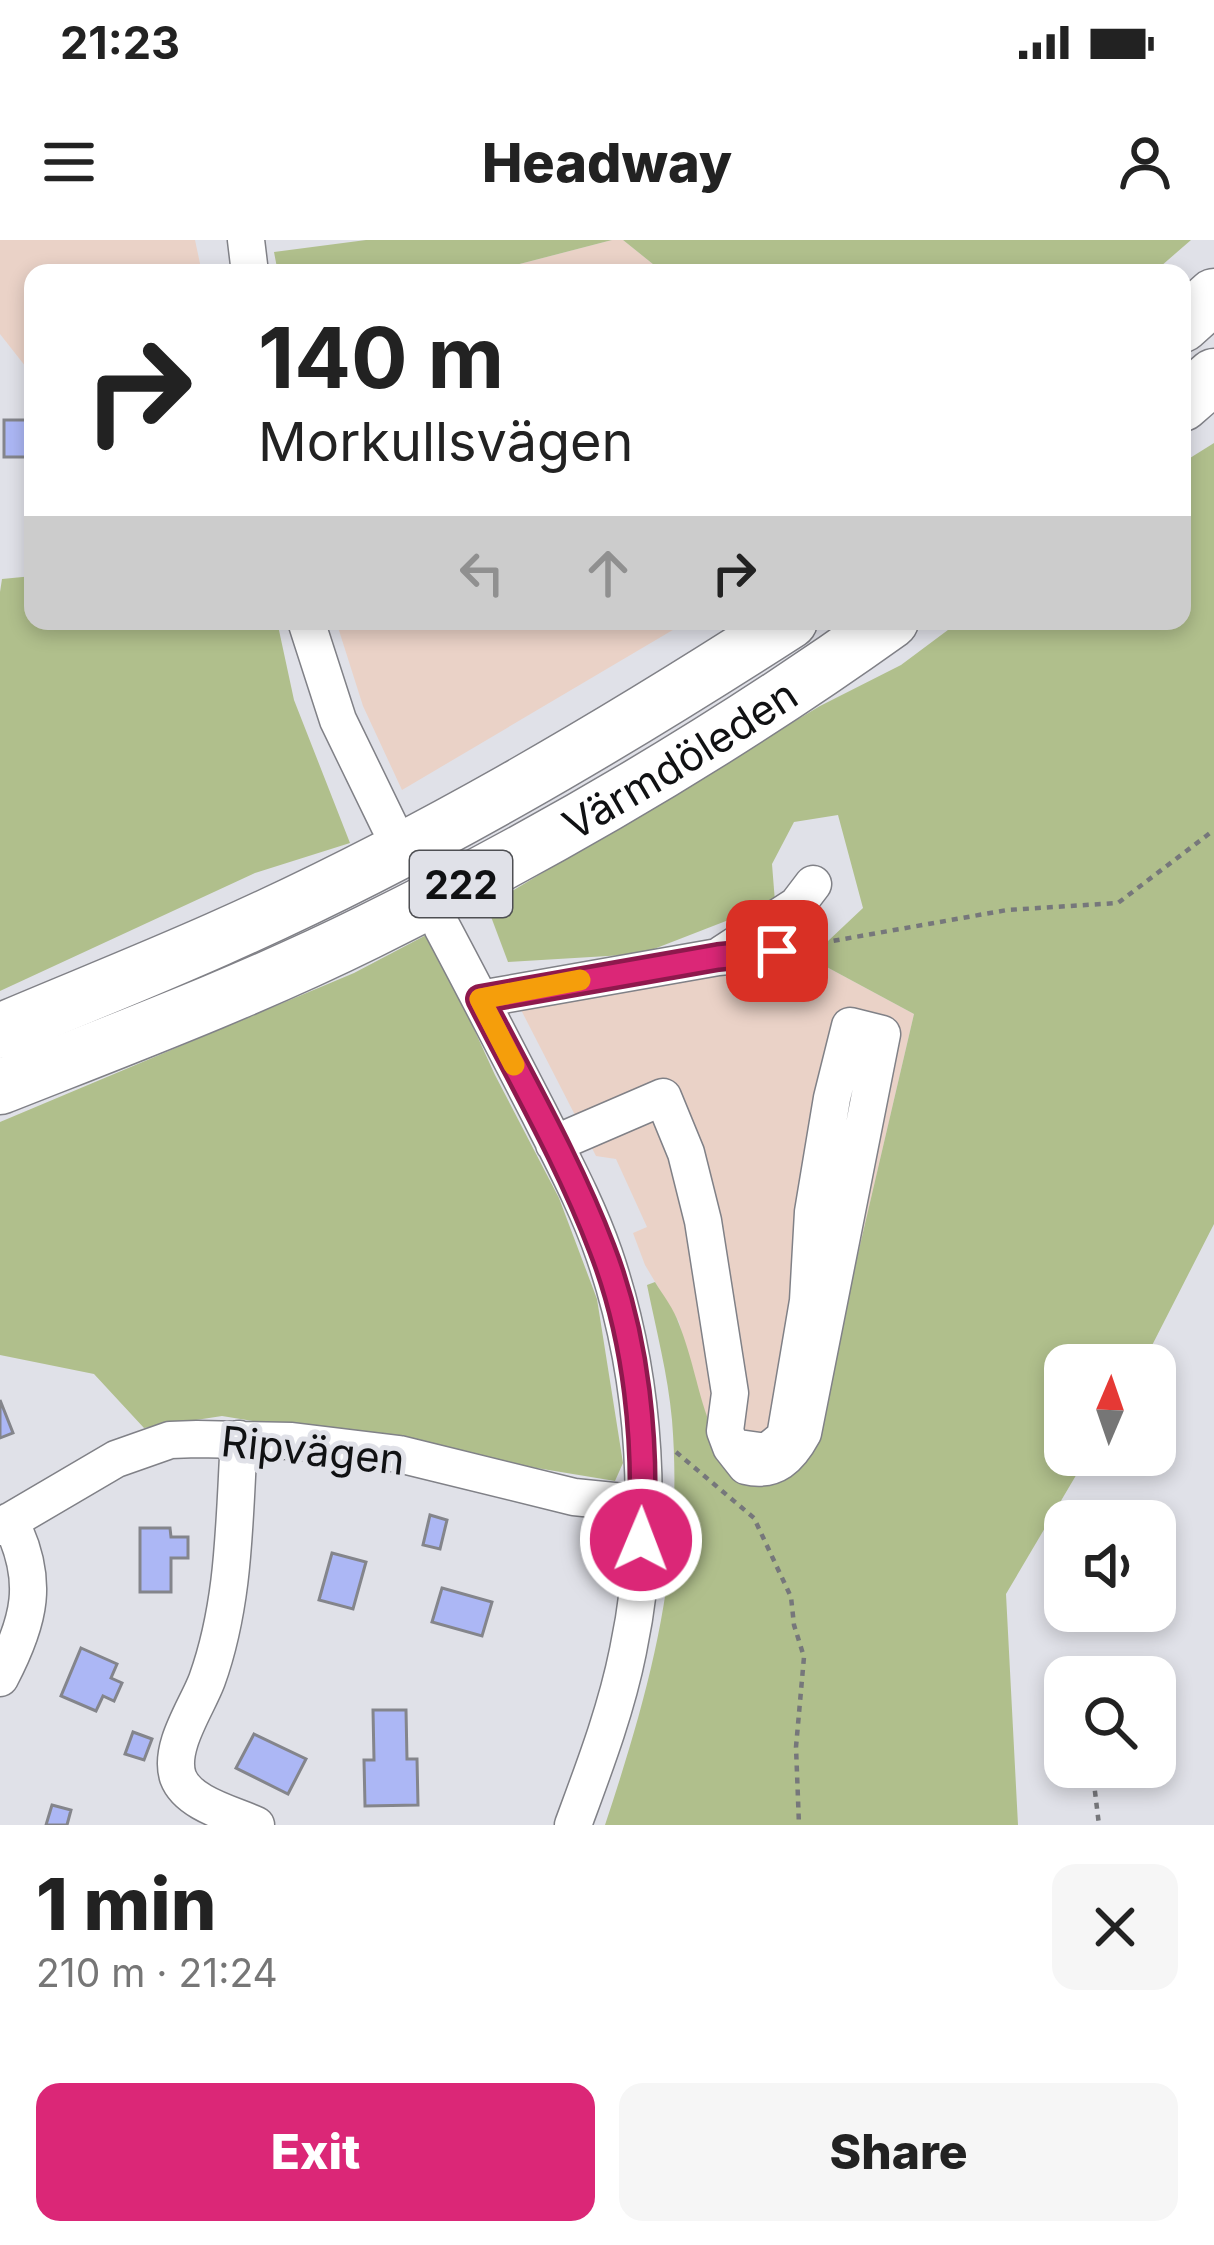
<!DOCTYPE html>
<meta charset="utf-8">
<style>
:root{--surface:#fff;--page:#f6f6f6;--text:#222;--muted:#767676;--accent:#db2777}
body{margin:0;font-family:Inter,sans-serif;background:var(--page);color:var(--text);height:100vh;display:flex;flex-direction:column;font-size:45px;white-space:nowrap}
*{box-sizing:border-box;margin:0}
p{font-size:39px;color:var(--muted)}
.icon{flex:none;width:66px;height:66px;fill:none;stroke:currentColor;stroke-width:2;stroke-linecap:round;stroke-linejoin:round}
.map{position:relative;height:1585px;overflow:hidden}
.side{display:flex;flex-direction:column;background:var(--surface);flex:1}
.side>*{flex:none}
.top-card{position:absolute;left:24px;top:24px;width:1167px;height:366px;border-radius:24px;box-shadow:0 6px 18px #0003;background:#fff;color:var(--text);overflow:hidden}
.needle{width:78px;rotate:2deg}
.controls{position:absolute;left:1044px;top:1104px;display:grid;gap:24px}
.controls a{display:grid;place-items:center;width:132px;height:132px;border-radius:24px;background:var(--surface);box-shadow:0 6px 18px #0003;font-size:60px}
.pin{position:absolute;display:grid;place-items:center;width:102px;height:102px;color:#fff;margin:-51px;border-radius:24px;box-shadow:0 6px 18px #0006}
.me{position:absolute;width:132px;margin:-66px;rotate:1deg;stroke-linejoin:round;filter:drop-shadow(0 0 9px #0008)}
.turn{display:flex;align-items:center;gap:42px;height:252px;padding:0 36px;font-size:54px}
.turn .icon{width:156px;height:156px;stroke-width:2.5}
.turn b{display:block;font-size:84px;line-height:102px}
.lanes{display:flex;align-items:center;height:114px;padding:0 36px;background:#0003;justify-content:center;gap:60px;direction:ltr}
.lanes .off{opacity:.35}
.round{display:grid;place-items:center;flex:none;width:126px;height:126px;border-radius:24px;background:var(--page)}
.head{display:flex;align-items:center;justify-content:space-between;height:204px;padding:0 36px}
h1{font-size:72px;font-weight:800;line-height:90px}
.primary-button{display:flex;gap:24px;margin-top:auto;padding:24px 36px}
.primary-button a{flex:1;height:138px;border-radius:24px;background:var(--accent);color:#fff;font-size:48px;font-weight:800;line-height:138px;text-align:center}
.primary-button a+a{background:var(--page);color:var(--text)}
.status{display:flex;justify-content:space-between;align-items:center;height:84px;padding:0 60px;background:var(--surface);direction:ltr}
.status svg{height:33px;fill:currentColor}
header{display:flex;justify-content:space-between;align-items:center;height:156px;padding:0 36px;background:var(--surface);font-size:54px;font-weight:800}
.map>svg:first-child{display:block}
.industrial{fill:#ead2c7}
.green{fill:#b0bf8c}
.building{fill:#acb7f5;stroke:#84858b;stroke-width:3}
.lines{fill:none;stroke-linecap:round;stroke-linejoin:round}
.minor-casing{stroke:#808187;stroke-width:39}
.highway-casing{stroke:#808187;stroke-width:57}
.path{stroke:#76777b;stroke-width:4.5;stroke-dasharray:6 6;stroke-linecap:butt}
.minor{stroke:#fff;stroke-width:36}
.highway{stroke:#fff;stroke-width:54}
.route-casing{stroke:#8e194d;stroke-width:30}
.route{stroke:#db2777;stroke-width:21}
.slow{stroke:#f59e0b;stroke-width:21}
.labels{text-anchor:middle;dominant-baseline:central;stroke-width:10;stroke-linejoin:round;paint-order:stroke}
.shield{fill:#e0e1e8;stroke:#4e4f53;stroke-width:3}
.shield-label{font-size:39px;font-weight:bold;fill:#101113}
.street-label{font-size:42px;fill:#101113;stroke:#e0e1e8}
</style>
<div class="status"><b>21:23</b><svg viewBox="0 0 49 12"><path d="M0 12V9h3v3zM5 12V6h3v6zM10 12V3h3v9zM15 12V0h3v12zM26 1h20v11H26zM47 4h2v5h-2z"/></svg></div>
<header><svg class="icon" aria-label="menu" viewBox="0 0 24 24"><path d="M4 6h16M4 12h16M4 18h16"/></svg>Headway<svg class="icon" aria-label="person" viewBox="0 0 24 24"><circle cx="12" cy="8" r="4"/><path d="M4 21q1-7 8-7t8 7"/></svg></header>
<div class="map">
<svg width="1214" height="1585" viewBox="0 0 1214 1585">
<rect width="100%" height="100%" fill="#e0e1e8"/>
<path class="industrial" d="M0,0H195L202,33H33V136L0,94Z
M612,0H623L664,33H485Z
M336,381H688L402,550L363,466Z
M810,718L914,774L815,1198L779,1240L756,1248L735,1228L717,1202L696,1149L679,1082L645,1025L633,993L647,987L616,919L596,916L518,764Z"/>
<path class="green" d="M366,0H612L485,33H278L274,12Z
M623,0H1191L1153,33H664Z
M1214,203V984L1142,1125H1065V1215H1088L1006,1354L1018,1585H605C650,1449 684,1326 672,1180C668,1135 656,1089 647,1045L655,1042C663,1055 674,1069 679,1084C705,1151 697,1193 756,1247L779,1240L815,1198L914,774L810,718L863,668L838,575L794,582L772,624L775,662L641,714L508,722L487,666L820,466L901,425L960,381H1182V223Z
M33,336V381H277L294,460L350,603L255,633L0,751V352L2,339Z
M430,693L495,835L559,958L597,1059L623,1223L615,1241L222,1176L144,1188L94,1134L0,1115V882L354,733Z"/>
<path class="building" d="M4,180H30V217H4Z
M0,1160L13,1193L0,1198Z
M430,1275L447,1280L440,1309L423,1305Z
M140,1288H170L171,1297H188V1318H171V1352H140Z
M332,1313L366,1322L353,1369L319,1360Z
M442,1348L492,1362L482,1396L432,1382Z
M81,1408L117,1424L111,1438L122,1443L114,1461L103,1456L96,1471L61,1456Z
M373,1470H406L407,1519H417L418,1565L365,1566L364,1520H374Z
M133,1492L152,1499L144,1520L125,1514Z
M254,1494L306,1519L288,1554L236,1528Z
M52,1565L71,1570L67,1585H46Z"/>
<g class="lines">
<defs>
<path id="minor" d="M246,0L250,33
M306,381L338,480L389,585
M442,687C475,749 507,811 539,873C562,919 587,965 604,1014C647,1139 655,1282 628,1411C616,1471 594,1528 573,1585
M722,714L797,665L813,644
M480,759L718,717L777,711
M554,904L663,857L686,913L703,981L730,1153L725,1191L731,1207L746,1226C775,1233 790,1217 803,1193L882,794L850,786L832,858L813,972L808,1061L785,1197L767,1212L731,1207
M239,1199C234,1281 235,1362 207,1440C197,1467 168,1507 178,1537C188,1564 232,1574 256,1585
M0,1287L116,1219L170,1200L197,1199L292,1201L399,1214L574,1257L643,1264
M0,1438C30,1381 40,1340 10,1281"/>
<g id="highway">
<path d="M1182,85L1214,56"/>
<path d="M1182,164L1214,136"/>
<path d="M0,791C73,760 146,731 218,699C417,611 607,499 790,381"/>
<path id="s1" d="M0,847C124,798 249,751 368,692C551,602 726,499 891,381"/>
</g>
</defs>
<use href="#minor" class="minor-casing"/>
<use href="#highway" class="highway-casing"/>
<path class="path" d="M810,705L1007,670L1118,663L1214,590
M676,1212L754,1278L791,1357L794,1385L804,1417L796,1507L799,1585
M1092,1527L1099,1585"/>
<use href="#minor" class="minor"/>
<use href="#highway" class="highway"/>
</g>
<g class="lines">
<defs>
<path id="route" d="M641,1300C647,1203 637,1099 602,1009C569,922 522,841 480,759L718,717L777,711"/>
</defs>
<use href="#route" class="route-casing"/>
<use href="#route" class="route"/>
<path class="slow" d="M514,825L480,759L580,740"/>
</g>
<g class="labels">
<rect class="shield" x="410" y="611" width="102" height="66" rx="9"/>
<g class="shield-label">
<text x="461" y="644">222</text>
</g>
<g class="street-label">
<text stroke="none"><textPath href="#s1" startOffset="756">Värmdöleden</textPath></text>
<text transform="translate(313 1210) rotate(6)">Ripvägen</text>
</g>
</g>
</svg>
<div class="controls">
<a><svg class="needle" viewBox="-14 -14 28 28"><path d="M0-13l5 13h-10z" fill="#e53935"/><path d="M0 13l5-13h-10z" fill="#767676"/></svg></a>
<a><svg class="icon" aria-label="sound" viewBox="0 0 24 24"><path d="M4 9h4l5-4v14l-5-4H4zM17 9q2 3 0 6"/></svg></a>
<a><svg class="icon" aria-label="search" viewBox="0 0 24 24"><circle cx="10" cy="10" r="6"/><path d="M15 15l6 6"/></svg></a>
</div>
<div class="pin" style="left:777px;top:711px;background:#d93025"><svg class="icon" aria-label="arrive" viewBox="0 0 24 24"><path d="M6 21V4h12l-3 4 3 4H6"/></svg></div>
<svg class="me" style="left:641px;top:1300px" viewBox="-20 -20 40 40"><circle r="17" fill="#db2777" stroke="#fff" stroke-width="3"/><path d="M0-11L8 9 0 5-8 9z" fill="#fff"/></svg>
<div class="top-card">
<div class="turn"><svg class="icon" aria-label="right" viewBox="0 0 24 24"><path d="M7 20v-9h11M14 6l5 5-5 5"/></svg><div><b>140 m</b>Morkullsvägen</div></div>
<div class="lanes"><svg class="icon off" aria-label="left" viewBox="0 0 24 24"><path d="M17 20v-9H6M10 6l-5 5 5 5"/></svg><svg class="icon off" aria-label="ahead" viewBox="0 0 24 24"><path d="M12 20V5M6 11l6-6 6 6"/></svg><svg class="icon" aria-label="right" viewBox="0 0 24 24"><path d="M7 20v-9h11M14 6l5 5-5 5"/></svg></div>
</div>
</div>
<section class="side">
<div class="head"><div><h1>1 min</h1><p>210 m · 21:24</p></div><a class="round"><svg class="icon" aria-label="close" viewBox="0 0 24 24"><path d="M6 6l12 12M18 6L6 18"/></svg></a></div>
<div class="primary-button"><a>Exit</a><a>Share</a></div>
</section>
